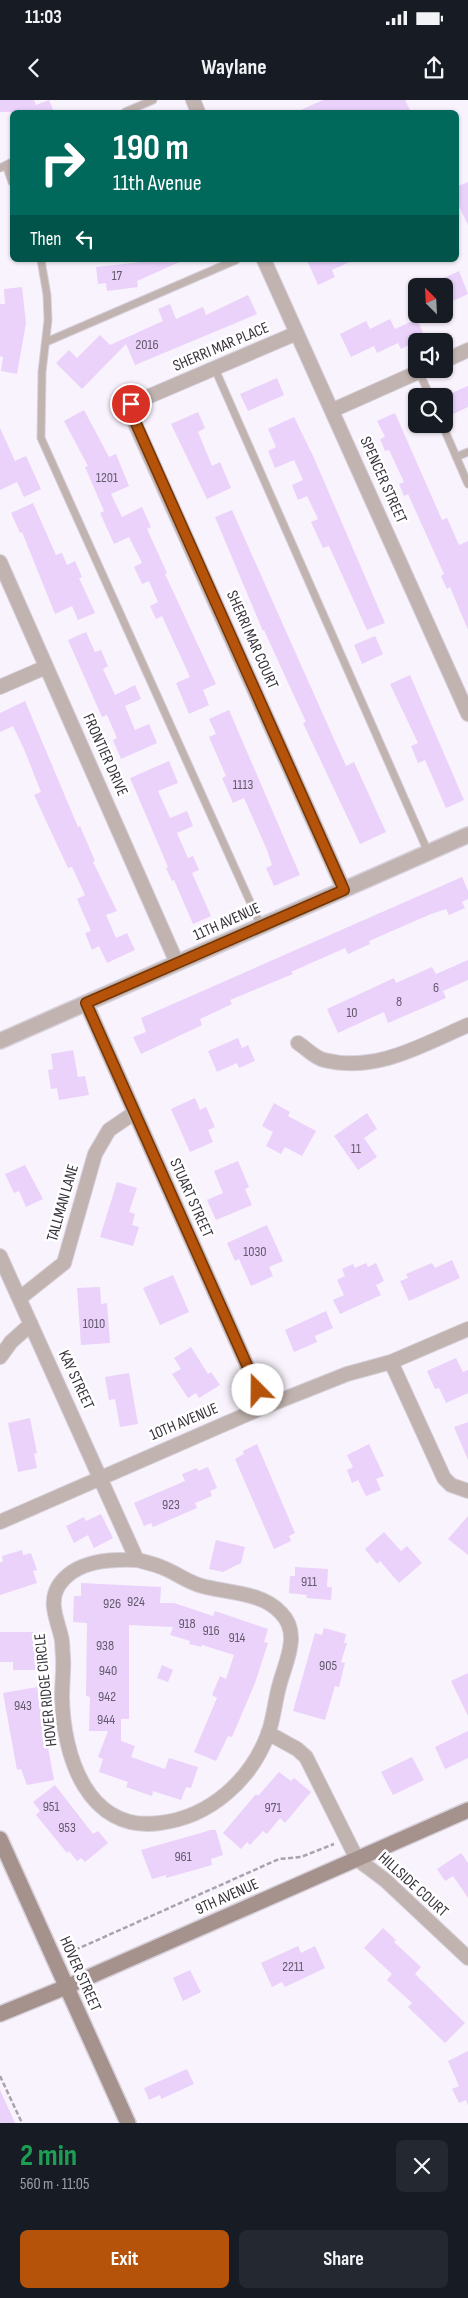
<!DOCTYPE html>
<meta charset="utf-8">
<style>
:root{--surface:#171b24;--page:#242831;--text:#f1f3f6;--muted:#9ea1a6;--accent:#b45309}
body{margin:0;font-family:"Sofia Sans Condensed",sans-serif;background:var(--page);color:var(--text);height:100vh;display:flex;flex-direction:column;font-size:19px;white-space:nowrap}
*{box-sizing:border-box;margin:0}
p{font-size:16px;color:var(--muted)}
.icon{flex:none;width:28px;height:28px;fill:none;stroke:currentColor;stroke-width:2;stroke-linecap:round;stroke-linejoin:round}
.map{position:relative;height:2023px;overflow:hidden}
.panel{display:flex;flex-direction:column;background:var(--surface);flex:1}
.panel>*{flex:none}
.hud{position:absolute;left:10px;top:10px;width:449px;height:152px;border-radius:8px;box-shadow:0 1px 4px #0004;background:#00695c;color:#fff;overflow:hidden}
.needle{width:32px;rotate:336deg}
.controls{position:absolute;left:408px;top:178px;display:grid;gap:10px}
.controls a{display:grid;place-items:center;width:45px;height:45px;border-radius:8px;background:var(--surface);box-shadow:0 1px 4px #0004;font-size:25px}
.pin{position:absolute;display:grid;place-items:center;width:42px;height:42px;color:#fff;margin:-21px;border:2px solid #fff;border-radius:50%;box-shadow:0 1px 5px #0007}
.me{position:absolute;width:55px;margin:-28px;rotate:338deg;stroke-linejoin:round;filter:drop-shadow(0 0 4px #0008)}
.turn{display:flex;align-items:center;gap:18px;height:105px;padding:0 20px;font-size:22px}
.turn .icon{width:65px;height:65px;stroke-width:2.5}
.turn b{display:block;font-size:35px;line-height:42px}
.then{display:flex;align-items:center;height:48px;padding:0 20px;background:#0003;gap:10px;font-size:19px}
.round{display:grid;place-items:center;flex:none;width:52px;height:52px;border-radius:8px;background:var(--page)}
.headline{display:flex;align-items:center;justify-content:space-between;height:85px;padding:0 20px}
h1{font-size:30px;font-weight:700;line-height:38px;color:#1e9e55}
.cta{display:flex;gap:10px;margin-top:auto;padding:10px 20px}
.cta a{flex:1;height:58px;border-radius:8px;background:var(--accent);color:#fff;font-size:20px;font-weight:700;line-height:58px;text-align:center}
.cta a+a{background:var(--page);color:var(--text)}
.status{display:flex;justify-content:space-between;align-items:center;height:35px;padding:0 25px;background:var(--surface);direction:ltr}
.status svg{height:14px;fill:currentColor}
header{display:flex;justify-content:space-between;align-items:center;height:65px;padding:0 20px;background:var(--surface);font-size:22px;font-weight:700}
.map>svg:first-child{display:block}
.building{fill:#ead2fb}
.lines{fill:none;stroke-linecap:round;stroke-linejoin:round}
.service-casing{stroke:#d6d0da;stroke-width:9}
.minor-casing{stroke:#d6d0da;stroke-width:16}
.tertiary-casing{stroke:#d6d0da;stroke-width:18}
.secondary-casing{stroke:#d6d0da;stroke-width:18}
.path{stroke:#a9a3ad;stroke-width:2.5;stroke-dasharray:5 2.5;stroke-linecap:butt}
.service{stroke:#c1b3af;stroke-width:7}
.minor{stroke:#c1b3af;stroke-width:14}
.tertiary{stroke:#c1b3af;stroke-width:15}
.secondary{stroke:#a6928d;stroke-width:15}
.route-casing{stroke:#753606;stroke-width:12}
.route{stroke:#b45309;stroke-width:9}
.labels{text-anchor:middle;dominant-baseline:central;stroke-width:5;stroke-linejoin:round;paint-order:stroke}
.number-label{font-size:14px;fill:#645a6c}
.street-label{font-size:16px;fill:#38323c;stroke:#fff}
</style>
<div class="status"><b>11:03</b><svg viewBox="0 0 49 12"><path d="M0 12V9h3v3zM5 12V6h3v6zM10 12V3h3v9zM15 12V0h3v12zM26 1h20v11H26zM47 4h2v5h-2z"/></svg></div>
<header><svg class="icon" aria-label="back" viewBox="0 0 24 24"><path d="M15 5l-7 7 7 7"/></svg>Waylane<svg class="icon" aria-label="share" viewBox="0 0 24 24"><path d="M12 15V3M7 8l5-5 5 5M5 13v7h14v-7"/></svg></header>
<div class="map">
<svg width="468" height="2023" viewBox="0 0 468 2023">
<rect width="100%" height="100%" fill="#f9f3fd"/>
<path class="building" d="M0,0H34L36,5L49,0L54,12H0Z
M323,0H405L411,12H296Z
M468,82V125L456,100V87Z
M141,160H184L137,181L138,187L107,191L106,183L98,184L96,167L142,162Z
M307,160H354L332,170L335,177L318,185Z
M459,171L468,194L444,205V178Z
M22,187L26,223L17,274L1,271L3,257L0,256V204H5L4,189Z
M248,195L257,214L135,265L126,244L82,289L56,263L69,250L77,258L100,235L110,245L163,221L158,209L170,204L176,219L203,207L206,215Z
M390,219L395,229L417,219L425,237L401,249L398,243L377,253L374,246L351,257L340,234L366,221L370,229Z
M277,278L284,295L248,311L240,294Z
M468,286V307L453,314L445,296Z
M84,310L109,357L116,354L129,386L111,394L122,417L142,407L151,427L147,429L167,473L165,474L216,584L203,590L209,605L189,614L176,583L190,577L162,516L156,519L150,506L158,502L149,481L142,484L134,467L142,463L129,437L114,444L100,413L104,411L85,367L88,366L64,321Z
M198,312L205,328L198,332L212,366L220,362L231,388L207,399L171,324Z
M395,313L442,420L447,418L459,445L468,441V530L450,487L447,489L441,476L444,474L408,394L404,396L399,384L404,382L389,350L385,351L380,339L385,337L377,321Z
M294,317L314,358L385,523L367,530L329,446L323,448L311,422L318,419L307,396L298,400L292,385L303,380L294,360L275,368L268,351L276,347L268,329Z
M0,328L15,361L26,356L41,389L24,397L17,382L0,390Z
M33,403L56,455L62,453L67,465L75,461L82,477L79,478L95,513L78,520L72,506L55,514L22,432L20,433L11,413Z
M232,410L346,666L354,662L386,732L360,744L303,623L306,622L264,530L263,531L215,417Z
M86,532L95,552L101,550L108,566L103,569L115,595L135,585L141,599L125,606L135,630L149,624L157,643L121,659L113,640L117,638L107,615L102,617L68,540Z
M375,536L383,554L362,564L354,545Z
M410,575L464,700L446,708L425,660L418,663L411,646L418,643L390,584Z
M25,601L78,727L80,726L95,761L93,762L117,811L106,815L116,838L127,833L135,850L107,863L99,846L92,850L85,833L91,831L77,799L85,795L72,767L68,768L34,695L41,692L24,649L13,626L0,632V613Z
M229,610L300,775L274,786L266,768L272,765L267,750L244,698L233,703L222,678L226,676L209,637L216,634L209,619Z
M169,661L178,683L158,691L170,718L187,711L193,726L177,733L188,758L193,756L199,770L192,773L211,816L193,824L174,780L172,781L166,768L168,767L130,678Z
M462,777L468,791V799L462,802L465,808L449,815L446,809L431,814L369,841L370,844L348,854L345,848L291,872L293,874L230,900L232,904L200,919L202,925L141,954L133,937L146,932L141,918Z
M468,860V880L443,891L446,898L388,923L384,912L338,933L327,909L394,878L396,883L432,867L436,874Z
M238,938L242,948L248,945L255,961L239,968L237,963L217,972L208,951Z
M73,950L78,977L85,976L89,995L59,1000L57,988L51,989L48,970L53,969L51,954Z
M195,998L200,1010L206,1007L215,1027L208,1030L213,1042L190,1052L171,1009Z
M274,1003L290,1012L288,1016L316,1031L302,1056L285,1047L281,1054L266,1046L273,1032L262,1026Z
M367,1013L377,1029L364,1038L377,1057L358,1070L334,1036Z
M238,1061L249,1087L245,1089L252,1105L216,1120L207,1100L223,1093L214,1071Z
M25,1065L43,1099L26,1107L19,1091L14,1093L5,1074Z
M117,1082L137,1088L129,1112L135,1114L132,1125L139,1127L133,1146L100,1137Z
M267,1125L283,1161L269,1167L273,1176L251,1186L239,1159L235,1161L227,1143Z
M452,1160L460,1178L409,1201L400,1181L408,1178L406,1174L432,1163L435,1168Z
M366,1163L368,1167L376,1163L384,1181L376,1185L381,1195L340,1214L333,1200L344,1195L337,1180L345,1176L342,1169L353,1164L355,1168Z
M173,1175L189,1212L160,1225L143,1188Z
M100,1187L101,1204L107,1203L110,1243L81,1245L77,1188Z
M326,1211L333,1228L315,1236L317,1242L294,1252L285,1230Z
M191,1247L208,1274L211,1272L220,1285L199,1298L196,1293L188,1298L172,1274L181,1269L174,1258Z
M456,1258L463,1272L468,1270V1293L446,1303L439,1288L435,1289L427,1271Z
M129,1273L138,1324L120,1327L115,1299L109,1300L105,1277Z
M30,1318L37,1353L34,1354L37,1368L18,1372L8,1323Z
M468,1322V1360L454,1327Z
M257,1344L295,1433L289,1436L291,1441L274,1449L235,1359L244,1354L243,1351Z
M369,1344L384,1376L376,1379L381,1390L366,1396L358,1380L352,1383L347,1370L353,1367L347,1355Z
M208,1367L217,1388L210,1391L212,1396L195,1403L197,1408L153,1427L151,1423L144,1426L134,1403L185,1381L182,1374L197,1368L198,1371Z
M101,1414L113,1438L94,1448L88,1435L74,1443L66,1426L84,1417L86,1421Z
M468,1416V1455L448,1439Z
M384,1432L401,1451L407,1446L422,1463L399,1483L380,1461L377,1464L365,1449Z
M216,1440L245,1447L241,1463L223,1472L209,1469Z
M22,1450L23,1455L31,1453L37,1470L33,1471L37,1483L0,1495V1463L3,1461L2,1456Z
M295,1467L328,1469L327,1487H332L331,1500L306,1498L307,1495L289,1493L290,1476H295Z
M81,1483L161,1487L160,1503H174L213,1516L215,1511L268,1529L264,1542L268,1543L255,1583L232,1637L228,1636L216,1661L194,1652L217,1598L212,1595L220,1576L226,1579L234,1555L202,1545L201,1547L189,1544L190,1541L170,1535L173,1527L129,1525V1619H121V1641L135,1646L131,1657L165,1669L169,1658L198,1667L191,1688L186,1687L181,1700L153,1691L152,1696L126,1687L128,1682L99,1672L103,1659L98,1657L108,1631H89L90,1597L86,1596L87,1523L73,1522L74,1496H81Z
M324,1528L346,1534L344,1543H347L341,1562L345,1563L339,1587L335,1586L325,1620L293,1611L315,1533L322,1535Z
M0,1532H37V1546H41V1570H13V1562H0Z
M162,1565L173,1570L168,1582L157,1578Z
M468,1573V1616L451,1581Z
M37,1587L54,1680L27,1685L21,1669L17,1670L3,1593Z
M468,1631V1658L445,1669L435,1647Z
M412,1657L424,1680L393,1695L381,1672Z
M279,1672L291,1681L294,1678L311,1692L285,1723L280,1718L267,1734L263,1731L250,1745L247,1742L241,1749L223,1733L256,1694L258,1696Z
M55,1685L93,1734L98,1731L108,1743L85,1762L81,1758L77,1761L69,1751L67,1753L36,1715L40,1711L33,1702Z
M211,1730H216L223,1755L211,1759L212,1765L166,1778V1775L152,1779L141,1750Z
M461,1753L468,1763V1798L453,1776L445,1781L437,1769Z
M383,1828L396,1840L394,1842L421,1867L415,1874L465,1923L445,1943L408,1907L412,1903L387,1880L392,1874L364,1848Z
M298,1846L301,1853L315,1846L325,1868L285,1887L282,1882L272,1887L261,1863Z
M190,1870L201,1892L183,1901L173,1878Z
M468,1951V2005L466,2000L459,2003L452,1989L459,1986L448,1961Z
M187,1969L194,1984L161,1999L160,1995L149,2000L144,1988Z
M0,1990L15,2023H0Z"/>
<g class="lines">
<defs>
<path id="service" d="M125,12L153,0
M6,65L12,82
M0,68L12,62
M41,160L47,195L48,220L42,272L41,338L261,826
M46,242L236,160
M215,269L428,752
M419,272L430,296
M442,324L468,384
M456,357L468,352"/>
<path id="minor" d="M193,0L198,12
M264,160L468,614
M297,233L131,304L133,319L344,790
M444,261L468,250
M333,310L425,269
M0,462L177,863
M0,587L46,567
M86,903L265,1306
M298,943C306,948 315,958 324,960C376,973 422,945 468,925
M0,1156L137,1460C145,1462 154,1464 161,1467C175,1472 187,1482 202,1486C228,1493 262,1492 281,1513C301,1533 286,1561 280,1583C275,1599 274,1618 268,1634C251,1680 210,1717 160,1723C87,1733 63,1655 62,1597C62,1583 64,1570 63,1556C62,1550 63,1542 61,1536C57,1519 48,1502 59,1485C76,1460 111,1459 137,1460
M20,1198L64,1163L95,1054L109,1030L134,1013
M0,1257L11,1242L31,1224
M391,1262L444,1378L451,1385L468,1391
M0,1422L259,1309L347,1274L391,1262L468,1229
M268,1633L297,1649L306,1657L357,1759L385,1780L468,1858"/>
<path id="tertiary" d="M0,941L468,735"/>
<path id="secondary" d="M0,1739L128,2023
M0,1914L66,1887L468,1710"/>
</defs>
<use href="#service" class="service-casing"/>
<use href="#minor" class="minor-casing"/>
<use href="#tertiary" class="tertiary-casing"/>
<use href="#secondary" class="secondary-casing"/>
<path class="path" d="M75,1850L279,1759L301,1757L334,1744
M0,1976L22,2023"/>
<use href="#service" class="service"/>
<use href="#minor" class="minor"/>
<use href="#tertiary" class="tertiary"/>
<use href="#secondary" class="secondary"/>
</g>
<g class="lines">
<defs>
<path id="route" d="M131,304L134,319L344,790L86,903L258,1290"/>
</defs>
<use href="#route" class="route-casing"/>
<use href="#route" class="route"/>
</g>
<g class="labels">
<g class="number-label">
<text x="117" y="175">17</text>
<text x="147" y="244">2016</text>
<text x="107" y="377">1201</text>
<text x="243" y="684">1113</text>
<text x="436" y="887">6</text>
<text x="399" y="901">8</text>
<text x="352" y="912">10</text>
<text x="356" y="1048">11</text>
<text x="255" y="1151">1030</text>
<text x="94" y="1223">1010</text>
<text x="171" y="1404">923</text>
<text x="309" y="1481">911</text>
<text x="136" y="1501">924</text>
<text x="112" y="1503">926</text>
<text x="187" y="1523">918</text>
<text x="211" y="1530">916</text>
<text x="237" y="1537">914</text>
<text x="105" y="1545">938</text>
<text x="328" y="1565">905</text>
<text x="108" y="1570">940</text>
<text x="107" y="1596">942</text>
<text x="23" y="1605">943</text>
<text x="106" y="1619">944</text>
<text x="51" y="1706">951</text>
<text x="273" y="1707">971</text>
<text x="67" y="1727">953</text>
<text x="183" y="1756">961</text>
<text x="293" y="1866">2211</text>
</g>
<g class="street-label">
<text transform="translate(221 247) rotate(-23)">SHERRI MAR PLACE</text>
<text transform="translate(383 380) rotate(66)">SPENCER STREET</text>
<text transform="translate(252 540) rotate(66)">SHERRI MAR COURT</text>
<text transform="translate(105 655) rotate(66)">FRONTIER DRIVE</text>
<text transform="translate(227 822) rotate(-24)">11TH AVENUE</text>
<text transform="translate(191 1098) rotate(66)">STUART STREET</text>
<text transform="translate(63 1103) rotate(-74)">TALLMAN LANE</text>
<text transform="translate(76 1280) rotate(65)">KAY STREET</text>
<text transform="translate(184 1322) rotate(-23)">10TH AVENUE</text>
<text transform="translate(46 1590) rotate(-96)">HOVER RIDGE CIRCLE</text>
<text transform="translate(413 1785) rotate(42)">HILLSIDE COURT</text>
<text transform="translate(227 1797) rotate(-24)">9TH AVENUE</text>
<text transform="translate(80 1874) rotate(66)">HOVER STREET</text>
</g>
</g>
</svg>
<div class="controls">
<a><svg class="needle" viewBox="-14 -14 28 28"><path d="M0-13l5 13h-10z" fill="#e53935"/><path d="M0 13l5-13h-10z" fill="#9ea1a6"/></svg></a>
<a><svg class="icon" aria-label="sound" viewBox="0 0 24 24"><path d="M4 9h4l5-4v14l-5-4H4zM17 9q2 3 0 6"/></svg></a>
<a><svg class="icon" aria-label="search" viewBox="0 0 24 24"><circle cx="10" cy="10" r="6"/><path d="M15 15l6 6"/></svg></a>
</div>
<div class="pin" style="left:131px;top:304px;background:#d93025"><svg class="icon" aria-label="arrive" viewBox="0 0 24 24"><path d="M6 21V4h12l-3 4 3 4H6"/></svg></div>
<svg class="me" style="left:258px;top:1290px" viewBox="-20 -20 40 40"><circle r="19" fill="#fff"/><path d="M0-13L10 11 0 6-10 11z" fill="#b45309"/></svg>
<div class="hud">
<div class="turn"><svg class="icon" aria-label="right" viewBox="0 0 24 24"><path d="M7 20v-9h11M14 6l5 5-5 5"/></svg><div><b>190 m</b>11th Avenue</div></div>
<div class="then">Then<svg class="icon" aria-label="left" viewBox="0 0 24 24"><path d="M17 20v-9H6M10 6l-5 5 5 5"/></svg></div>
</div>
</div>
<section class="panel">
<div class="headline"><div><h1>2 min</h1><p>560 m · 11:05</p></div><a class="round"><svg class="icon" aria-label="close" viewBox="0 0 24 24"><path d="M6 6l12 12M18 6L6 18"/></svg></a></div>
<div class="cta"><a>Exit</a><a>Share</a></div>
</section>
